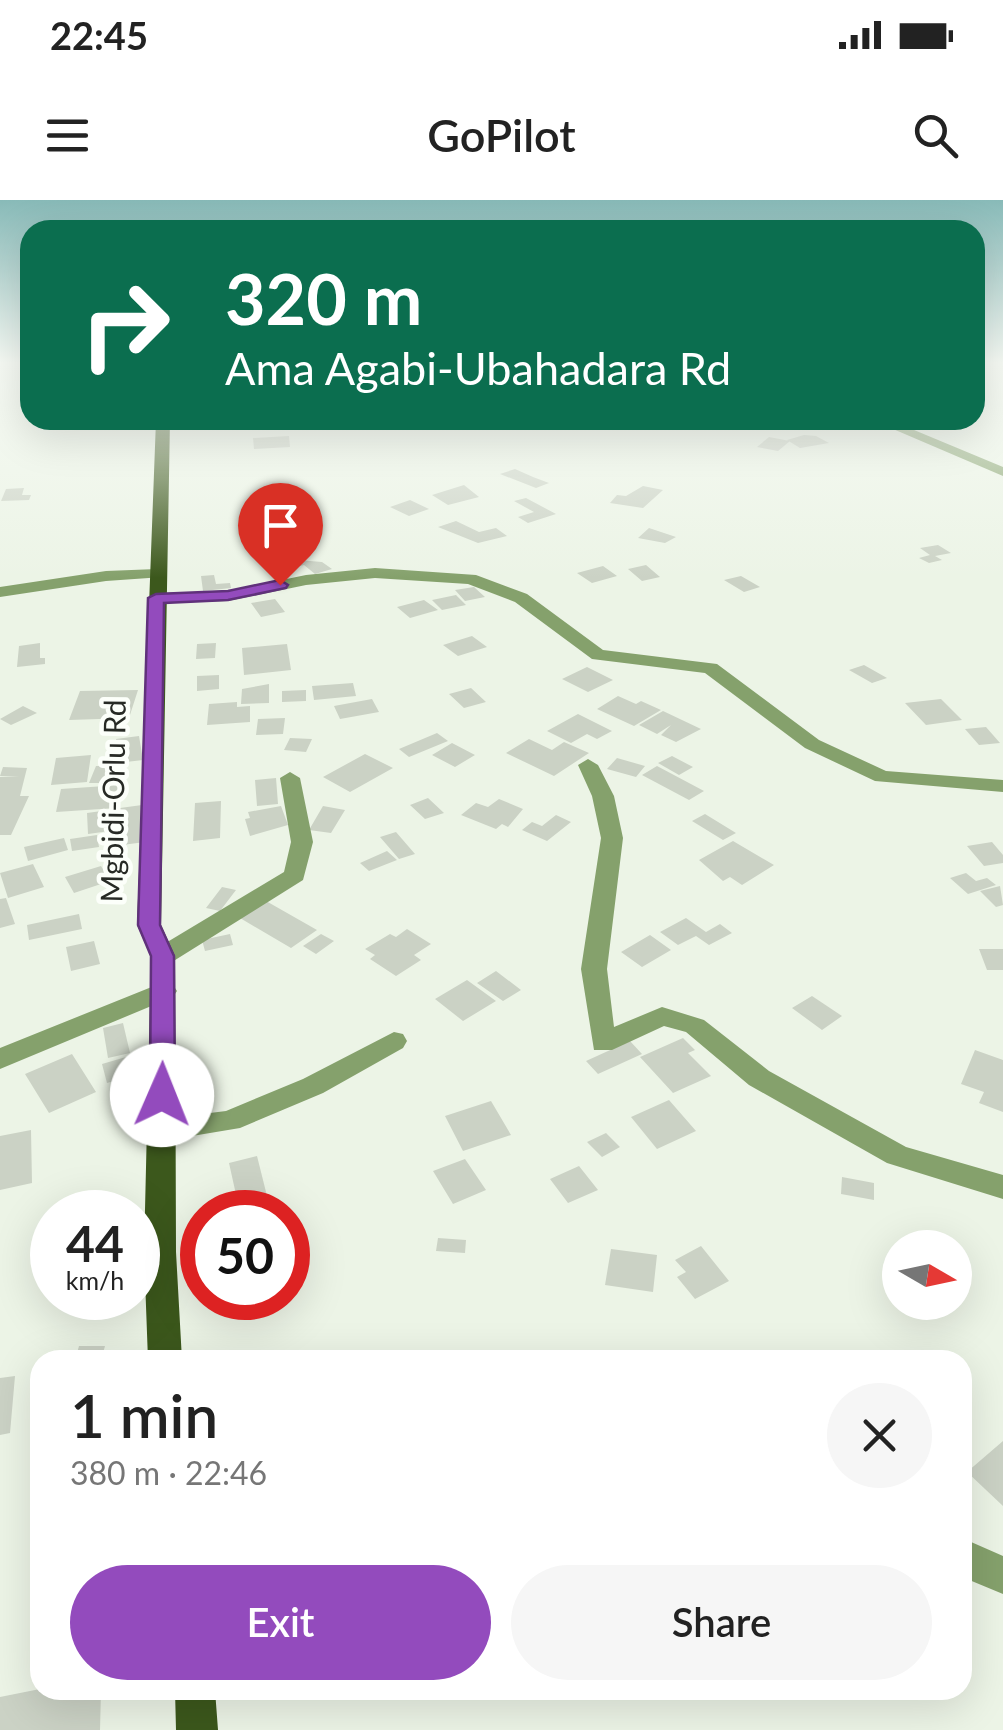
<!DOCTYPE html>
<meta charset="utf-8">
<style>
:root{--surface:#fff;--page:#f6f6f6;--text:#222;--muted:#767676;--accent:#934bbd}
body{margin:0;font-family:Lato,sans-serif;background:var(--page);color:var(--text);height:100vh;display:flex;flex-direction:column;font-size:38px;white-space:nowrap}
*{box-sizing:border-box;margin:0}
p{font-size:32px;color:var(--muted)}
.icon{flex:none;width:55px;height:55px;fill:none;stroke:currentColor;stroke-width:2;stroke-linecap:round;stroke-linejoin:round}
.map{position:relative;flex:1;overflow:hidden}
.sheet{position:absolute;left:30px;top:1150px;width:942px;height:350px;display:flex;flex-direction:column;background:var(--surface);border-radius:30px;box-shadow:0 10px 40px #0002}
.sheet>*{flex:none}
.top-card{position:absolute;left:20px;top:20px;width:965px;height:210px;border-radius:30px;box-shadow:0 10px 40px #0002;background:#0b6e4f;color:#fff;overflow:hidden}
.needle{width:65px;rotate:99deg}
.controls{position:absolute;left:882px;top:1030px;display:grid;gap:20px}
.controls a{display:grid;place-items:center;width:90px;height:90px;border-radius:50%;background:var(--surface);box-shadow:0 10px 40px #0002;font-size:50px}
.speed{position:absolute;left:30px;top:990px;display:flex;gap:20px;font-size:50px;font-weight:700;text-align:center}
.speed>*{display:grid;place-content:center;width:130px;height:130px;border-radius:50%;background:var(--surface);box-shadow:0 10px 40px #0002;line-height:1}
.speed small{font-size:25px;font-weight:400}
.speed .limit{border:15px solid #d22;background:#fff;color:#111}
.pin{position:absolute;display:grid;place-items:center;width:85px;height:85px;color:#fff;margin:-102px -42px;border-radius:50% 50% 50% 0;rotate:-45deg;box-shadow:0 0 10px #0007}
.pin .icon{rotate:45deg}
.me{position:absolute;width:110px;margin:-55px;rotate:1deg;stroke-linejoin:round;filter:drop-shadow(0 0 8px #0008)}
.turn{display:flex;align-items:center;gap:35px;height:210px;padding:0 40px;font-size:45px}
.turn .icon{width:130px;height:130px;stroke-width:2.5}
.turn b{display:block;font-size:70px;line-height:85px}
.round{display:grid;place-items:center;flex:none;width:105px;height:105px;border-radius:52px;background:var(--page)}
.overview{display:flex;align-items:center;justify-content:space-between;height:170px;padding:0 40px}
h1{font-size:60px;font-weight:600;line-height:75px}
.primary-button{display:flex;gap:20px;margin-top:auto;padding:20px 40px}
.primary-button a{flex:1;height:115px;border-radius:60px;background:var(--accent);color:#fff;font-size:40px;font-weight:600;line-height:115px;text-align:center}
.primary-button a+a{background:var(--page);color:var(--text)}
.status{display:flex;justify-content:space-between;align-items:center;height:70px;padding:0 50px;background:var(--surface);direction:ltr}
.status svg{height:28px;fill:currentColor}
header{display:flex;justify-content:space-between;align-items:center;height:130px;padding:0 40px;background:var(--surface);font-size:45px;font-weight:600}
.map>svg:first-child{display:block}
.building{fill:#cbd2c5}
.lines{fill:none;stroke-linecap:round;stroke-linejoin:round}
.minor{fill:#85a16c;fill-rule:evenodd}
.major{fill:#3c581c;fill-rule:evenodd}
.route{fill:#934bbd;stroke:#60317b;stroke-width:2.5}
.labels{text-anchor:middle;dominant-baseline:central;stroke-width:9;stroke-linejoin:round;paint-order:stroke}
.street-label{font-size:30px;fill:#272a25;stroke:#fcfffa}
</style>
<div class="status"><b>22:45</b><svg viewBox="0 0 49 12"><path d="M0 12V9h3v3zM5 12V6h3v6zM10 12V3h3v9zM15 12V0h3v12zM26 1h20v11H26zM47 4h2v5h-2z"/></svg></div>
<header><svg class="icon" aria-label="menu" viewBox="0 0 24 24"><path d="M4 6h16M4 12h16M4 18h16"/></svg>GoPilot<svg class="icon" aria-label="search" viewBox="0 0 24 24"><circle cx="10" cy="10" r="6"/><path d="M15 15l6 6"/></svg></header>
<div class="map">
<svg width="1003" height="1530" viewBox="0 0 1003 1530">
<rect width="100%" height="100%" fill="#ecf4e6"/>
<path class="building" d="M804,235L816,236L829,243L800,248L787,240Z
M289,236L290,247L254,249L253,238Z
M769,237L790,241L778,251L757,247Z
M515,269L533,277L549,283L536,288L500,274Z
M464,285L479,297L448,305L432,295Z
M643,286L663,290L643,308L610,303L617,295L626,296Z
M24,288L22,295H31L29,300L1,301L6,289Z
M526,298L556,314L528,323L518,317L534,312L514,301Z
M410,300L429,309L409,316L390,307Z
M302,313L310,330L288,332L281,315Z
M456,321L479,332L496,328L507,336L478,343L438,327Z
M649,328L676,337L665,343L638,338Z
M938,345L951,353L935,356L942,360L929,363L919,358L930,355L920,348Z
M290,352L298,360L322,362L332,369L315,374L304,365L279,371L266,358Z
M646,365L660,377L642,381L628,369Z
M603,366L617,376L592,383L577,373Z
M214,375L216,384L230,383L231,388L203,391L201,376Z
M741,376L760,387L744,392L724,380Z
M474,387L485,397L465,401L455,390Z
M456,395L466,405L442,410L432,400Z
M275,399L285,412L261,417L251,403Z
M424,400L438,410L410,418L397,407Z
M472,436L487,447L458,456L443,445Z
M40,443V458H45V464L17,467L19,446Z
M216,443L215,458L196,459L197,444Z
M287,444L291,470L244,475L242,448Z
M864,465L887,478L872,483L849,470Z
M587,467L613,480L588,492L562,479Z
M219,475V489L197,491V476Z
M353,483L356,496L314,500L312,486Z
M269,484V503L241,504L242,489Z
M471,488L486,502L464,508L449,494Z
M138,490L129,518L69,520L80,491Z
M306,490V501L282,502V491Z
M618,496L636,504L641,501L661,510L634,526L597,509Z
M372,499L379,512L340,519L334,506Z
M941,499L962,520L926,525L905,503Z
M237,502V507L250,506V522L207,525L209,504Z
M23,506L37,513L11,525L0,519Z
M663,511L701,529L676,542L661,535L671,525L657,534L639,525Z
M578,514L612,531L597,539L587,534L571,543L547,531Z
M285,518L283,534L256,535L258,519Z
M986,527L1000,543L979,545L965,529Z
M437,533L448,541L409,557L399,549Z
M139,536L143,560L126,562L124,547L117,548L116,539Z
M290,538L312,539L306,552L284,550Z
M529,539L552,550L564,542L589,553L554,576L506,553Z
M452,543L475,555L455,567L432,555Z
M365,554L393,568L350,592L323,577Z
M91,555L87,582L51,585L56,558Z
M672,556L693,567L679,575L658,563Z
M617,558L645,566L636,577L607,569Z
M96,566H125L117,583H89Z
M657,566L704,591L689,600L642,575Z
M3,567L27,568L20,596H29L11,635H0V577L19,576H0Z
M276,578L278,604L257,606L255,580Z
M120,585L116,608L56,612L61,589Z
M428,598L444,613L425,619L410,605Z
M499,599L523,609L508,627L502,624L496,629L461,615L476,603L488,607Z
M221,601L220,638L193,641L195,603Z
M142,605L145,642L122,645L120,608Z
M281,606L288,625L250,636L245,619L250,618L248,612Z
M323,606L345,610L331,633L309,630Z
M116,609L117,630L88,634L87,613Z
M705,614L736,633L723,640L692,621Z
M556,615L571,622L547,641L522,630L532,622L542,626Z
M396,632L415,654L399,659L380,637Z
M97,635L99,647L72,651L70,639Z
M64,638L68,650L28,661L24,647Z
M733,641L774,665L742,685L730,677L723,681L699,660Z
M992,642L1003,655V663L984,666L967,646Z
M387,651L397,660L369,671L360,663Z
M33,664L44,687L8,698L0,673Z
M101,666L110,681L74,693L65,677Z
M966,673L976,681L987,678L996,685L968,694L950,678Z
M1000,686L1003,705L996,707L980,691Z
M222,687L236,690L220,711L206,708Z
M6,698L15,724L0,728V699Z
M266,701L317,730L291,748L240,718Z
M79,714L82,729L29,740L27,725Z
M686,718L706,732L720,724L732,733L709,745L696,736L678,745L660,732Z
M407,729L431,744L414,755L421,760L396,776L370,759L375,755L365,749L390,734L396,737Z
M230,734L233,745L205,751L202,740Z
M321,734L334,741L316,754L303,746Z
M650,735L671,750L642,767L621,752Z
M94,741L100,764L71,771L66,747Z
M979,749H1003V770H987Z
M496,771L521,790L503,801L477,783Z
M467,780L496,801L463,821L435,799Z
M812,796L842,816L822,830L792,808Z
M123,823L130,853L108,858L103,828Z
M683,838L695,850L688,853L711,876L673,893L640,857Z
M630,841L642,854L598,874L586,861Z
M975,850L1003,860V912L979,903L984,892L961,884Z
M72,854L96,892L49,913L25,874Z
M126,857L131,876L107,883L102,864Z
M669,900L696,931L657,949L631,917Z
M491,901L511,935L463,951L445,916Z
M31,930L32,983L0,990V936Z
M606,933L620,947L602,957L587,942Z
M257,956L268,1000L239,1008L229,963Z
M465,959L486,990L453,1004L433,971Z
M579,966L598,990L568,1003L550,979Z
M842,977L874,983V1000L841,994Z
M438,1038L466,1040L465,1053L436,1051Z
M701,1046L729,1081L695,1099L677,1077L686,1072L675,1060Z
M611,1049L657,1055L653,1092L605,1085Z
M79,1146H105L101,1160H75Z
M15,1176L10,1233L0,1235V1178Z
M1003,1241V1306L967,1272Z
M40,1489L101,1490L100,1530H0V1497Z"/>
<g class="lines">
<path class="minor" d="M872,220H890L1003,267V276Z
M375,368L476,375L527,394L603,450L717,464L819,540L886,571L1003,580V592L875,581L805,548L705,473L592,459L515,402L468,384L375,378L306,385L228,401L156,403L148,398L156,393L228,391L306,375Z
M157,369L165,374L163,377L106,381L0,397V387L106,371Z
M588,559L598,565L614,596L623,638L607,769L614,827L662,807L704,820L769,871L906,947L1003,975V999L887,963L749,885L686,832L664,826L612,850H594L581,769L601,638L592,596L578,565Z
M290,572L300,578L313,642L303,680L172,762H154L151,756L154,750L284,672L291,642L280,578Z
M164,782L173,785L177,791L173,797L0,869V848Z
M394,832L403,834L407,841L403,848L323,893L240,928L162,941L152,938L148,930L152,922L162,919L226,911L303,879Z
M962,1338L1003,1356V1394L962,1377Z"/>
<path class="major" d="M156,220H170L161,725L175,756L176,1052L182,1160H148L144,1052L151,756L137,725Z
M175,1490H215L218,1530H176Z"/>
</g>
<linearGradient id="sky" x2="0" y2="1"><stop stop-color="#88bab8"/><stop offset="0.43" stop-color="#f6faf4"/><stop offset="1" stop-color="#f6faf4" stop-opacity="0"/></linearGradient>
<rect width="1003" height="378" fill="url(#sky)"/>
<path class="route" d="M280,380L288,385L286,388L228,400L164,403L160,725L174,756L175,895L162,904L150,895L151,756L138,725L148,398L156,394L228,391Z"/>
<g class="labels">
<g class="street-label">
<text transform="translate(112 601) rotate(-89)">Mgbidi-Orlu Rd</text>
</g>
</g>
</svg>
<div class="controls">
<a><svg class="needle" viewBox="-14 -14 28 28"><path d="M0-13l5 13h-10z" fill="#e53935"/><path d="M0 13l5-13h-10z" fill="#767676"/></svg></a>
</div>
<div class="speed"><div>44<small>km/h</small></div><div class="limit">50</div></div>
<div class="pin" style="left:280px;top:385px;background:#d93025"><svg class="icon" aria-label="arrive" viewBox="0 0 24 24"><path d="M6 21V4h12l-3 4 3 4H6"/></svg></div>
<svg class="me" style="left:162px;top:895px" viewBox="-20 -20 40 40"><circle r="19" fill="#fff"/><path d="M0-13L10 11 0 6-10 11z" fill="#934bbd"/></svg>
<div class="top-card">
<div class="turn"><svg class="icon" aria-label="right" viewBox="0 0 24 24"><path d="M7 20v-9h11M14 6l5 5-5 5"/></svg><div><b>320 m</b>Ama Agabi-Ubahadara Rd</div></div>
</div>
<section class="sheet">
<div class="overview"><div><h1>1 min</h1><p>380 m · 22:46</p></div><a class="round"><svg class="icon" aria-label="close" viewBox="0 0 24 24"><path d="M6 6l12 12M18 6L6 18"/></svg></a></div>
<div class="primary-button"><a>Exit</a><a>Share</a></div>
</section>
</div>
